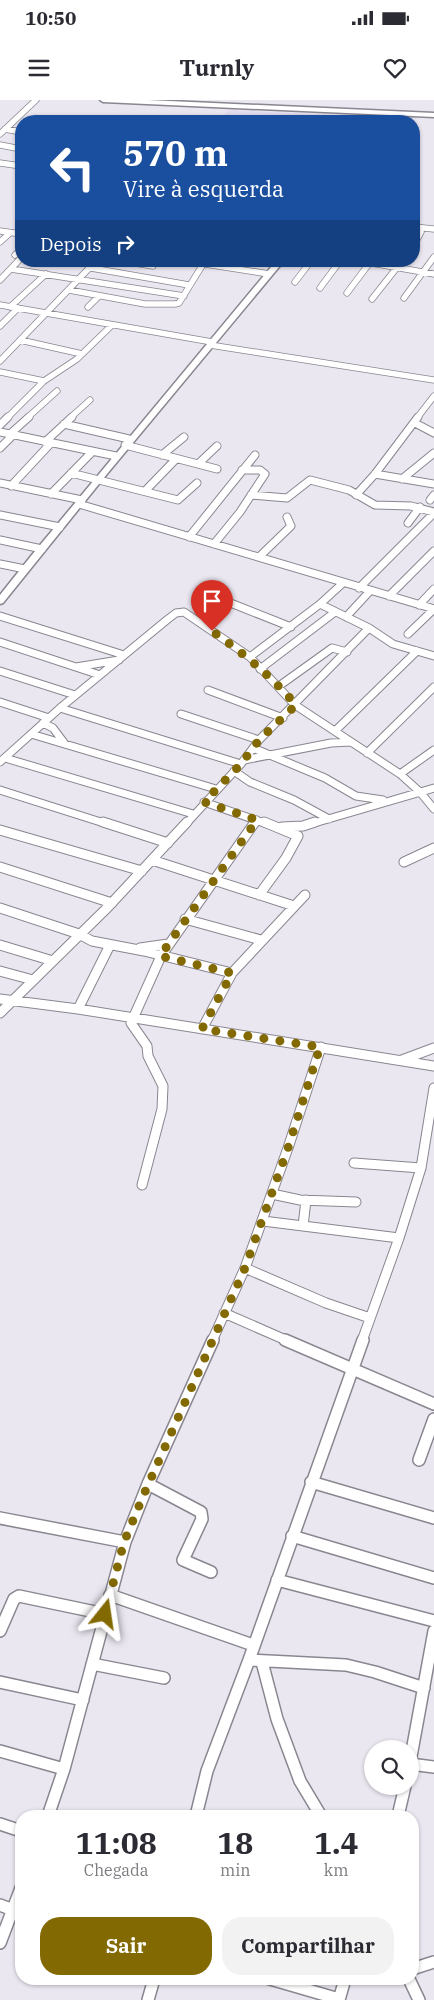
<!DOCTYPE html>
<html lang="pt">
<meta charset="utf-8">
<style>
:root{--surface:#fff;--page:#f2f2f3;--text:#2b2b33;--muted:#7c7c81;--accent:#836902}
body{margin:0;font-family:"IBM Plex Serif",serif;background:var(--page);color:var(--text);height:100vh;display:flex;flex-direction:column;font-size:19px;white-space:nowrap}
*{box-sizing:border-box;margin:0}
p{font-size:16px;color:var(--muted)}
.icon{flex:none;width:28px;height:28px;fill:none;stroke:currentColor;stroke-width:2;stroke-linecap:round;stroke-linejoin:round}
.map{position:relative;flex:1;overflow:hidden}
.details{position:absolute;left:15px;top:1710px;width:404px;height:175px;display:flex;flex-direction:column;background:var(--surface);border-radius:20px;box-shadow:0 1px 4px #0004}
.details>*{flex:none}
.top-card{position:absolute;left:15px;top:15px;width:405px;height:152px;border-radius:20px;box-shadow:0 1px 4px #0004;background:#1a4fa0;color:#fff;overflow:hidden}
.buttons{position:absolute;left:364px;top:1640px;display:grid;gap:10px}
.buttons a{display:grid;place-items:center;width:55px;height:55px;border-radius:50%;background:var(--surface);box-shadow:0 1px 4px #0004;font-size:25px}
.pin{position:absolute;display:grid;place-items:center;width:42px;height:42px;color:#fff;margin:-51px -21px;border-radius:50% 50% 50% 0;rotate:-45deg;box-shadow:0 0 5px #0007}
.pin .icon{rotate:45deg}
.me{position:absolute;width:55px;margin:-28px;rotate:15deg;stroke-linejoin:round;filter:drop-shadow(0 0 4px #0008)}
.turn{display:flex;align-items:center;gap:18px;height:105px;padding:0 25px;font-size:22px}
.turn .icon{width:65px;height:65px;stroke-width:2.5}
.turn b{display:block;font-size:35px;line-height:42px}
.then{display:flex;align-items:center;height:48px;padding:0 25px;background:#0003;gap:10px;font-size:19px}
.eta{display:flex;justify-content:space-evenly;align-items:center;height:85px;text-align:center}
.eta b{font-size:30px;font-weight:800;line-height:35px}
.button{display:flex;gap:10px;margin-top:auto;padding:10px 25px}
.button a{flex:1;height:58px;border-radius:20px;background:var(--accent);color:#fff;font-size:20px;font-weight:800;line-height:58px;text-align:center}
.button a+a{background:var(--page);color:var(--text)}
.status{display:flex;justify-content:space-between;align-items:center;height:35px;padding:0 25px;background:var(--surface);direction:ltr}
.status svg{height:14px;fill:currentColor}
header{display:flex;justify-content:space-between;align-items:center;height:65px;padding:0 25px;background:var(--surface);font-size:22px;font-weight:800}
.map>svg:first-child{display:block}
.built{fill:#e3ddef}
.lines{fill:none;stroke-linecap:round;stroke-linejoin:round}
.street-far3-casing{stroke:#8a8690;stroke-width:7}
.street-far2-casing{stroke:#8a8690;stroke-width:9}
.street-far1-casing{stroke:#8a8690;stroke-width:11}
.street-casing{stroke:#8a8690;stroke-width:14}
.secondary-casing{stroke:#8a8690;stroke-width:3}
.street-far3{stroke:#fff;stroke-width:5.5}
.street-far2{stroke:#fff;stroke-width:7}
.street-far1{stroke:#fff;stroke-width:9}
.street{stroke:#fff;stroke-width:11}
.secondary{fill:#fff;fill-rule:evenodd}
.route{stroke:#836902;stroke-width:9;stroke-dasharray:0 16.2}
</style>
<div class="status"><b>10:50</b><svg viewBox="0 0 49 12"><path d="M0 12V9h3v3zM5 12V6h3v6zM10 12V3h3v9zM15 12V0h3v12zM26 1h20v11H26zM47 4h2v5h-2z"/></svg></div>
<header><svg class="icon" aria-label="menu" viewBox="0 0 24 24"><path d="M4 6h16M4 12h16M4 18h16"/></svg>Turnly<svg class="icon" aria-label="heart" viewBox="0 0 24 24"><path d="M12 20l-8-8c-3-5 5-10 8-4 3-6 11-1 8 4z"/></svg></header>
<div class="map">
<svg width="434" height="1900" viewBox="0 0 434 1900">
<rect width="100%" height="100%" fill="#eae7f1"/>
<path class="built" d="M228,10L396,18L393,21H220Z"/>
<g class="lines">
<defs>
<path id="street-far3" d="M5,29L21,32
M0,34L36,0
M0,45L21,49
M0,63L21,66
M414,127L434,129
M0,131L21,134
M0,142L10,133
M414,145L421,132
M15,155L21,149
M122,161L153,166
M186,161L269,174
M360,161L434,174
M91,168L189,185
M11,169L184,196
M0,180L21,158
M295,182L311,161
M320,188L340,161
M69,190L145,204H175L179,203L205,161
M347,193L371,161
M404,198L434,157
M372,199L402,161
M0,205L212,242
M10,207L46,174
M88,207L99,196
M0,226L18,208
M20,240L82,254
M210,245L434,280
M0,261L96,161
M0,272L44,281
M7,318L44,281L77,259L112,225
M27,318L57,291
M70,318L90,300
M417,318L434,296"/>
<path id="street-far2" d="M415,323L434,333
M64,324L129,339
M0,325L8,317
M0,332L116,356
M10,334L29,317
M45,342L72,317
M125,345L217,369
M0,348L13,335
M162,355L184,337
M198,364L217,346
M71,373L178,400L197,383
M375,374L434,384
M402,379L434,353
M0,383L82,400
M11,386L51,343
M146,390L176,359
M51,394L92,352
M251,395L287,398L310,380L349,390L375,405L411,406L434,412
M356,395L375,374L418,317
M430,400L434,395
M79,404L434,509
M0,415L60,427
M408,423L420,407
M189,437L255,355
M0,440L42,449
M214,444L240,412L265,374L260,370H242
M259,457L291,426L287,417
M0,464L25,469
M359,488L434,413
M389,496L434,451
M228,502L291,527
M320,504L369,528L393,544L434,556
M419,505L434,489
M0,516L124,555
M346,517L370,491
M408,534L434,509
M0,542L100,575
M250,557L320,504L343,483
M76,567L119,560
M260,569L335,512
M0,571L75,595
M279,586L332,548L347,552
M208,590L283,618
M0,602L49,618
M60,608L241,664
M181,614L259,640
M43,623L53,628L65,644
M335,631L417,551
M31,634L216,689
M253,648L325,678L356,696L383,700
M367,653L434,587
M5,658L193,714
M244,660L331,643L351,642
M0,662L60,608L168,519L176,513L184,512L250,557L295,605L400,674L420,692L434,709
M234,671L250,682L294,700L329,719
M400,674L434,650
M0,690L107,724
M204,702L267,724
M186,724L241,664L259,640L369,528
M254,724L257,720
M311,724L434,688"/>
<path id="street-far1" d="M103,722L168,743
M282,727L303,726L315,722
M0,730L142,771
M152,760L294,806
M404,762L434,748
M0,767L112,803
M259,795L286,758L298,736L264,722
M0,808L79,834L92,841L144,851L232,873
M185,819L261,840
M0,845L53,861
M140,848L168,844
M0,871L33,880
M0,899L78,909L434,966
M78,909L110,845
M0,913L108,807L187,722
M202,929L232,873L305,795
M402,960L434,948
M354,1063L421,1068
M142,1085L162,1009L163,986L148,956L147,946L131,923L161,856L255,722
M272,1094L300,1100L356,1102
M263,1121L399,1138
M303,1126L306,1100
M245,1168L326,1203L370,1218
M224,1213L288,1241
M212,1241L245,1168L288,1048L321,947
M362,1241L399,1138L421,1068L434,988"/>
<path id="street" d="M285,1240L434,1304
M419,1360L434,1319
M311,1382L434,1418
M148,1384L201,1412L202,1419L183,1460L211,1472
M0,1418L125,1442
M292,1436L434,1478
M277,1480L434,1521
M110,1495L253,1545
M0,1531L14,1499L19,1496L105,1514
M249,1560L346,1565L375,1572L424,1588
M262,1562L277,1619L300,1681L321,1716
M92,1564L164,1578
M0,1582L83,1600
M0,1651L64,1669
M410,1662L434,1531
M410,1664L434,1667
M48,1716L64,1669L125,1442L148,1384L213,1240
M196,1716L207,1671L249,1560L363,1240
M398,1716L405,1686
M0,1724L21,1731
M0,1805L13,1810
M0,1843L21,1788
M412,1869L434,1862
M270,1879L339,1899
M409,1879L419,1900
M148,1900L154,1879
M339,1900L345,1879"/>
<path id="secondary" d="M100,0H148L434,13V17L103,2Z
M276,161H284L107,374L3,503L0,504V495L31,456Z"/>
</defs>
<use href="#street-far3" class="street-far3-casing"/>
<use href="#street-far2" class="street-far2-casing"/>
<use href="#street-far1" class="street-far1-casing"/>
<use href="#street" class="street-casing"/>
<use href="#secondary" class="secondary-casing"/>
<use href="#street-far3" class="street-far3"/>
<use href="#street-far2" class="street-far2"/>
<use href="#street-far1" class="street-far1"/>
<use href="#street" class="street"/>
<use href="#secondary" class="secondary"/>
</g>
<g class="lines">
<path class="route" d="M105,1514L124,1442L144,1394L245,1168L288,1048L320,947L202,929L232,873L160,856L257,720L204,702L241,664L259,640L296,605C271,576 243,553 212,531"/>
</g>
</svg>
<div class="buttons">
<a><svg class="icon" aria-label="search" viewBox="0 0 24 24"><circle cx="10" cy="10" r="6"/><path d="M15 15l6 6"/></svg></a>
</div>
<div class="pin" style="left:212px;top:531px;background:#d93025"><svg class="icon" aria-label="arrive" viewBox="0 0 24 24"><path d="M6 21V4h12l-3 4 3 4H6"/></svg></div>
<svg class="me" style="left:105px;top:1514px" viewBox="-20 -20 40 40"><path d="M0-17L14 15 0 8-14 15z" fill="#836902" stroke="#fff" stroke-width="4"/></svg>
<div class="top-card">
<div class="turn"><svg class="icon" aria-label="left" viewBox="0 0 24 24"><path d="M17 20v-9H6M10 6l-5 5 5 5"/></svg><div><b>570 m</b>Vire à esquerda</div></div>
<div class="then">Depois<svg class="icon" aria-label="right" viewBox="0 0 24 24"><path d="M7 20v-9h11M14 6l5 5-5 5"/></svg></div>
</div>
<section class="details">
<div class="eta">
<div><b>11:08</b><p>Chegada</p></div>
<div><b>18</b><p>min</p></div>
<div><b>1.4</b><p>km</p></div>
</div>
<div class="button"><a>Sair</a><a>Compartilhar</a></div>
</section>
</div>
